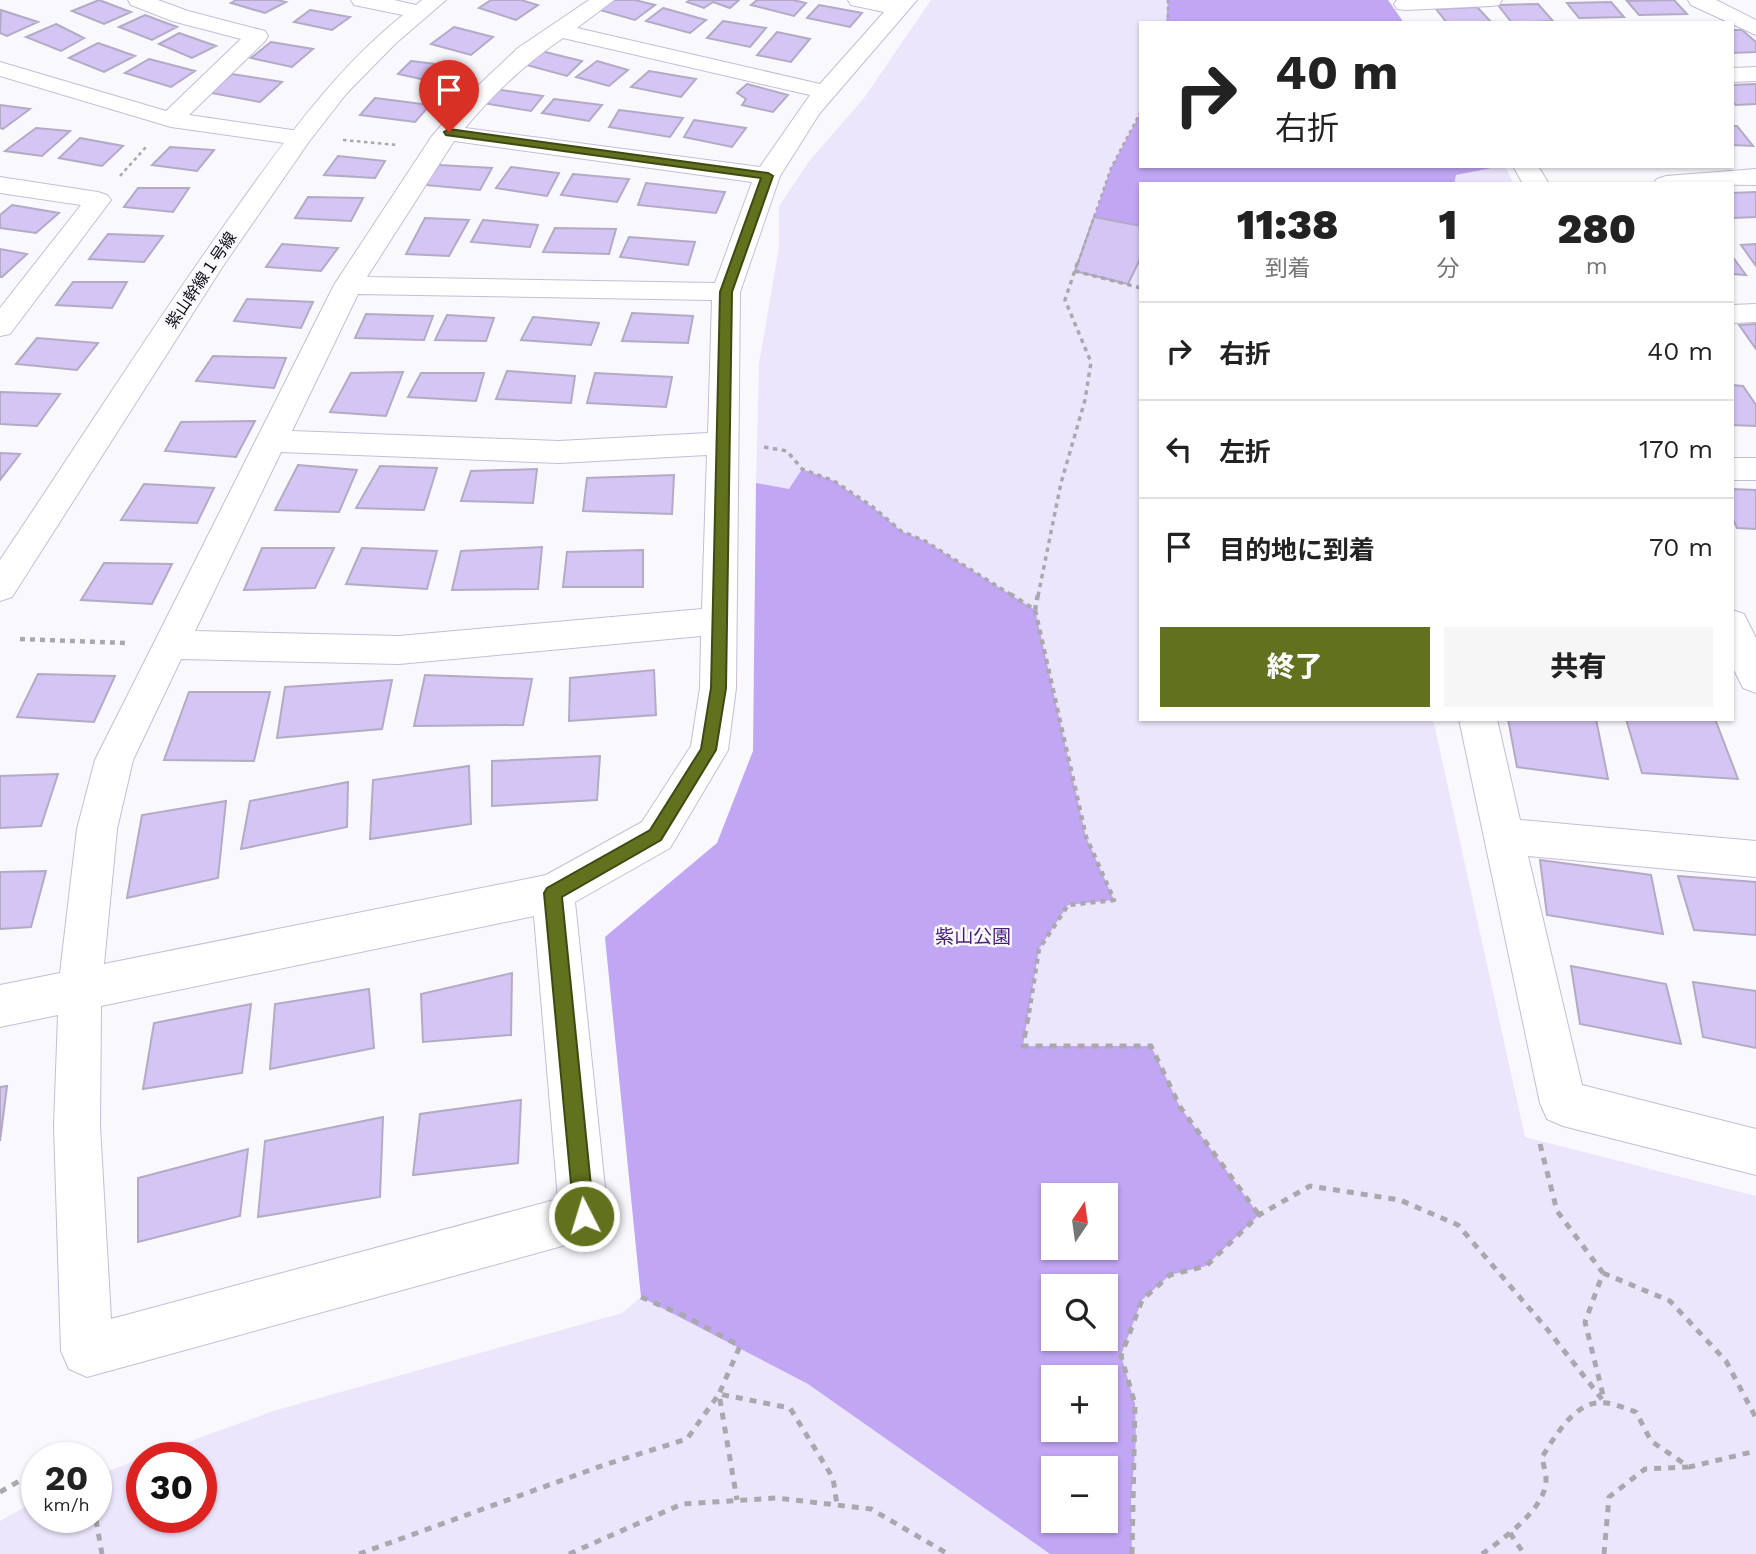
<!DOCTYPE html>
<html lang="ja">
<meta charset="utf-8">
<style>
:root{--surface:#fff;--page:#f6f6f6;--text:#222;--muted:#767676;--line:#e0e0e0;--accent:#61711d}
body{margin:0;font-family:"Work Sans","Noto Sans JP",sans-serif;background:var(--page);color:var(--text);height:100vh;display:flex;flex-direction:column;font-size:26px;white-space:nowrap}
*{box-sizing:border-box;margin:0}
p{font-size:23px;color:var(--muted)}
.icon{flex:none;width:38px;height:38px;fill:none;stroke:currentColor;stroke-width:2;stroke-linecap:round;stroke-linejoin:round}
.map{position:relative;flex:1;overflow:hidden}
.details{position:absolute;left:1139px;top:182px;width:595px;height:539px;display:flex;flex-direction:column;background:var(--surface);border-radius:0px;box-shadow:0 2px 5px #0004}
.details>*{flex:none}
.top-card{position:absolute;left:1139px;top:21px;width:595px;height:147px;border-radius:0px;box-shadow:0 2px 5px #0004;background:#fff;color:var(--text);overflow:hidden}
.needle{width:46px;rotate:13deg}
.controls{position:absolute;left:1041px;top:1183px;display:grid;gap:14px}
.controls a{display:grid;place-items:center;width:77px;height:77px;border-radius:0px;background:var(--surface);box-shadow:0 2px 5px #0004;font-size:35px}
.speed{position:absolute;left:21px;top:1442px;display:flex;gap:14px;font-size:35px;font-weight:700;text-align:center}
.speed>*{display:grid;place-content:center;width:91px;height:91px;border-radius:50%;background:var(--surface);box-shadow:0 2px 5px #0004;line-height:1}
.speed small{font-size:18px;font-weight:400}
.speed .limit{border:10px solid #d22;background:#fff;color:#111}
.pin{position:absolute;display:grid;place-items:center;width:60px;height:60px;color:#fff;margin:-72px -30px;border-radius:50% 50% 50% 0;rotate:-45deg;box-shadow:0 0 7px #0007}
.pin .icon{rotate:45deg}
.me{position:absolute;width:77px;margin:-38px;rotate:355deg;stroke-linejoin:round;filter:drop-shadow(0 0 5px #0008)}
.turn{display:flex;align-items:center;gap:24px;height:147px;padding:0 21px;font-size:32px}
.turn .icon{width:91px;height:91px;stroke-width:2.5}
.turn b{display:block;font-size:49px;line-height:60px}
.eta{display:flex;justify-content:space-evenly;align-items:center;height:119px;text-align:center}
.eta b{font-size:42px;font-weight:800;line-height:49px}
.button{display:flex;gap:14px;margin-top:auto;padding:14px 21px}
.button a{flex:1;height:80px;border-radius:0px;background:var(--accent);color:#fff;font-size:28px;font-weight:800;line-height:80px;text-align:center}
.button a+a{background:var(--page);color:var(--text)}
ul{padding:0;list-style:none}
li{display:flex;align-items:center;gap:21px;height:98px;padding:0 21px;border-top:2px solid var(--line)}
li div{flex:1}
li b{display:block;font-size:26px}
li em{font-style:normal}
.map>svg:first-child{display:block}
.green{fill:#ece6fc;fill-rule:evenodd}
.forest{fill:#c1a6f4;fill-rule:evenodd}
.building{fill:#d4c5f4;stroke:#b3abc5;stroke-width:2}
.lines{fill:none;stroke-linecap:round;stroke-linejoin:round}
.minor-casing{stroke:#c5bdd8;stroke-width:2}
.tertiary-casing{stroke:#c5bdd8;stroke-width:2}
.path-far3{stroke:#aaa8ae;stroke-width:2.5;stroke-dasharray:3.5 3.5;stroke-linecap:butt}
.path-far2{stroke:#aaa8ae;stroke-width:3.5;stroke-dasharray:4.5 4.5;stroke-linecap:butt}
.path-far1{stroke:#aaa8ae;stroke-width:4.5;stroke-dasharray:5 5;stroke-linecap:butt}
.path{stroke:#aaa8ae;stroke-width:5;stroke-dasharray:7 7;stroke-linecap:butt}
.minor{fill:#fff;fill-rule:evenodd}
.tertiary{fill:#fff;fill-rule:evenodd}
.route{fill:#61711d;stroke:#3f4913;stroke-width:2}
.labels{text-anchor:middle;dominant-baseline:central;stroke-width:5;stroke-linejoin:round;paint-order:stroke}
.far-street-label{font-size:16px;fill:#0e0b14;stroke:#f9f8fd}
.park-label{font-size:19px;fill:#471f78;stroke:#f9f8fd}
</style>
<div class="map">
<svg width="1756" height="1554" viewBox="0 0 1756 1554">
<rect width="100%" height="100%" fill="#f9f8fd"/>
<path class="green" d="M931,0H1388L1404,23H1141V166H1505L1514,184H1141V719H1433L1525,1137L1756,1196V1554H0V1521L37,1500V1517H96V1476L142,1458V1517H201V1458H144L273,1411L622,1313L641,1297L605,937L717,843L753,751L766,609L756,483L759,364L779,247V206L810,160L864,98ZM1054,1195H1106V1248H1054ZM1054,1286H1106V1339H1054ZM1054,1377H1106V1430H1054ZM1054,1468H1106V1521H1054Z"/>
<path class="forest" d="M1168,0H1388L1404,23H1166Z
M1141,112V166H1501L1456,175L1454,184H1141V226L1094,217L1111,168Z
M802,469L834,481L875,509L901,531L925,541L1035,610L1086,837L1114,900L1068,905L1039,949L1023,1046H1151L1180,1107L1259,1215L1206,1266L1170,1275L1142,1300L1121,1355L1135,1404L1136,1440L1131,1500L1132,1554H1050L808,1384L641,1297L605,937L717,843L753,751L756,483L789,489ZM1054,1195H1106V1248H1054ZM1054,1286H1106V1339H1054ZM1054,1377H1106V1430H1054ZM1054,1468H1106V1521H1054Z"/>
<path class="building" d="M99,0L131,12L104,24L72,11Z
M236,0H278L286,2L265,13L231,3Z
M491,0H521L538,5L516,20L479,8Z
M610,0H635L655,5L635,20L596,9Z
M690,0H739L730,8L713,2L704,8L687,2Z
M757,0H793L806,3L794,16L751,5Z
M1674,0L1687,14L1639,15L1627,1Z
M1611,2L1624,17L1579,18L1567,3Z
M1538,4L1553,21L1512,23L1498,5Z
M819,5L862,13L850,27L807,18Z
M1477,7L1492,23H1447L1436,9Z
M663,8L706,20L690,33L646,21Z
M1,10L38,22L7,36L0,33Z
M310,10L350,17L332,30L294,22Z
M145,15L177,27L152,40L119,27Z
M723,21L766,28L750,47L707,38Z
M56,24L84,38L61,51L26,37Z
M454,27L493,37L471,55L431,44Z
M1732,30H1742L1756,42V52L1732,53Z
M777,32L810,39L791,62L757,55Z
M179,33L216,46L192,58L159,44Z
M271,42L313,49L292,67L251,58Z
M98,43L135,56L104,72L69,58Z
M537,50L582,61L567,76L523,64Z
M149,59L195,71L171,87L125,73Z
M411,61L460,67L443,84L398,74Z
M597,61L628,70L609,86L576,77Z
M649,71L696,79L681,97L631,87Z
M232,74L282,82L260,102L211,93Z
M747,84L788,95L773,112L742,105L746,99L737,93Z
M1756,84V104L1736,105L1732,102V85Z
M494,89L543,96L531,111L483,103Z
M375,98L430,105L415,122L360,115Z
M554,99L602,105L589,121L542,113Z
M0,105L30,109L3,129L0,128Z
M619,110L683,118L670,137L609,127Z
M694,120L746,128L732,147L684,137Z
M1732,126H1737L1753,146L1732,145Z
M36,128L70,131L42,156L5,151Z
M80,138L123,146L102,166L59,158Z
M170,147L214,150L197,171L152,165Z
M338,156L385,161L375,178L324,175Z
M439,165L492,168L480,190L425,185Z
M511,167L559,173L547,196L496,188Z
M573,174L629,179L617,202L561,195Z
M646,183L725,192L716,213L638,205Z
M138,188H189L173,212L124,207Z
M1756,192V217L1732,218V193Z
M308,197L363,198L351,221L295,218Z
M12,205L59,213L36,233L0,228V215Z
M1094,217L1141,226V257L1128,284L1075,271Z
M425,218L469,220L449,256L406,254Z
M483,220L538,225L530,247L471,242Z
M555,228L616,229L609,254L543,252Z
M108,234L163,236L144,262L89,259Z
M629,237L695,242L688,265L620,257Z
M282,244L338,248L321,271L266,267Z
M1756,244V266L1741,245Z
M0,249L27,254L2,277H0Z
M1732,256L1746,275L1732,274Z
M73,282H127L112,308L56,305Z
M247,299L313,302L301,328L234,321Z
M632,313L693,316L688,343L622,341Z
M366,314L433,316L424,340L355,338Z
M447,315L494,318L486,341L435,340Z
M533,317L599,323L591,345L521,340Z
M1756,324V349L1739,325Z
M37,338L98,343L77,370L16,364Z
M213,356L286,358L274,388L196,381Z
M507,371L575,376L571,403L496,399Z
M403,372L386,416L330,412L351,373Z
M421,373H484L476,401L408,397Z
M595,373L672,377L666,407L587,403Z
M1732,385L1743,386L1756,405V426L1732,425Z
M0,392L60,394L37,426L0,424Z
M255,421L236,457L165,451L181,422Z
M0,453L20,454L0,480Z
M298,465L357,470L339,512L275,510Z
M380,466L437,468L424,510L356,508Z
M537,469L533,503L461,501L471,471Z
M674,475L672,514L583,511L587,478Z
M144,484L214,488L197,523L121,520Z
M1732,489L1756,490V529L1737,528L1732,517Z
M542,547L538,589L452,590L461,551Z
M262,548H334L315,588L244,590Z
M362,548L437,551L427,589L346,584Z
M643,550V587H563L567,552Z
M104,563L172,564L152,604L81,600Z
M654,670L656,715L569,721L570,678Z
M38,674L115,676L94,722L17,717Z
M425,675L532,679L523,725L414,726Z
M392,680L382,729L277,738L285,687Z
M189,692H270L254,761L164,760Z
M1508,719H1596L1608,779L1517,767Z
M1626,719H1715L1738,779L1642,773Z
M600,756L597,800L492,806V761Z
M469,766L471,824L370,839L373,780Z
M58,774L41,826L0,828V776Z
M348,782L347,827L241,849L250,801Z
M226,801L218,878L127,898L142,815Z
M1540,860L1651,875L1663,934L1547,915Z
M46,871L31,927L0,929V872Z
M1678,876L1756,882V935L1694,930Z
M1571,966L1666,984L1681,1044L1580,1024Z
M512,973L511,1035L423,1042L421,994Z
M1693,982L1756,991V1048L1703,1037Z
M369,989L374,1048L270,1069L275,1004Z
M251,1004L242,1073L143,1089L154,1023Z
M7,1086L0,1141V1087Z
M521,1100L518,1163L413,1175L420,1114Z
M383,1117L380,1197L258,1217L265,1141Z
M248,1149L240,1216L138,1242V1178Z"/>
<g class="lines">
<defs>
<path id="minor" d="M128,0H158L188,11L265,31L268,36L265,41L189,115L299,131L308,133L311,138L308,143L299,145L171,127L0,76V62L166,111L241,39L172,21L131,5Z
M589,0H614L577,28L820,84L884,12L851,5L848,0H917L819,114L780,176L740,292L736,688L728,750L670,848L575,902L608,1216L601,1233L584,1240L87,1377L69,1369L61,1351L54,1126L58,1015L0,1027V985L60,973L77,829L95,760L334,285L432,136L467,96L518,48ZM563,38L810,95L760,167L465,128C494,93 526,63 563,38ZM454,141L752,182L715,283L367,277ZM358,294L712,300L708,433L559,441L292,431ZM281,452L559,463L707,455L702,609L399,636L195,631ZM701,636L700,688L691,746L642,822L546,875L104,964L117,829L133,760L181,659L399,664ZM534,916L558,1199L111,1319L100,1126L101,1006Z
M1397,0H1502L1499,5L1491,6L1405,10L1397,9L1394,4Z
M1688,0H1716L1756,20V35L1691,5Z
M1756,67V81L1732,82V68Z
M1513,166H1538L1549,184H1523Z
M1756,169V185L1653,184L1657,179L1666,176Z
M0,177L98,192L107,195L111,200L10,334L0,336V308L81,205L0,193Z
M1756,304V322L1732,323V305Z
M1732,458H1756V480H1732Z
M1732,610L1744,614L1756,638V693L1743,688L1732,666Z
M1459,719H1497L1520,820L1756,841V877L1528,856L1582,1085L1756,1129V1175L1563,1126L1547,1119L1540,1103Z"/>
<path id="tertiary" d="M351,0H394L416,5L422,0H446L396,43L346,94L308,143L223,266L12,597L0,601V560C76,447 149,331 228,220C281,146 332,72 403,15L354,5Z"/>
</defs>
<use href="#minor" class="minor-casing"/>
<use href="#tertiary" class="tertiary-casing"/>
<path class="path-far3" d="M1168,0V23
M343,140L397,145
M120,176L146,147
M1078,263L1111,168L1141,111"/>
<path class="path-far2" d="M1075,271L1141,288
M764,447L787,451L802,469L834,481L873,507L901,531L925,541L1013,596
M1038,596L1061,483L1085,400L1091,362L1065,300L1078,261"/>
<path class="path-far1" d="M1010,594L1035,610L1086,837L1114,900L1068,905L1039,949L1028,1019
M1035,610L1038,594
M20,639L125,643"/>
<path class="path" d="M1028,1017L1023,1046H1151L1180,1107L1259,1215
M1540,1144L1557,1211L1603,1273L1585,1322L1604,1399
M1603,1273L1670,1301L1726,1361L1756,1418
M641,1297L687,1317L740,1346L719,1394L737,1500
M0,1492L37,1471
M96,1520L102,1554
M1510,1533L1524,1554
M359,1554L604,1465L687,1439L719,1394L790,1408L833,1478L837,1505
M569,1554L682,1504L777,1498L871,1509L948,1554
M1132,1554L1135,1404L1121,1356L1142,1300L1170,1275L1206,1266L1259,1215L1310,1186L1400,1200L1458,1225L1547,1329L1605,1403
M1482,1554C1503,1539 1547,1508 1546,1479C1546,1472 1543,1464 1542,1457C1554,1438 1573,1405 1597,1403C1610,1401 1624,1408 1636,1412L1651,1441L1689,1467L1756,1451
M1604,1554L1609,1497L1645,1469L1688,1467"/>
<use href="#minor" class="minor"/>
<use href="#tertiary" class="tertiary"/>
</g>
<path class="route" d="M449,129L768,173L773,176L732,292L726,688L716,750L661,840L562,897L594,1216L591,1223L584,1226L577,1223L574,1216L544,893L547,888L650,830L701,749L711,688L720,292L761,178L446,135L444,132Z"/>
<g class="labels">
<g class="far-street-label">
<text transform="translate(201 280) rotate(-56)">紫山幹線１号線</text>
</g>
<g class="park-label">
<text x="973" y="936">紫山公園</text>
</g>
</g>
</svg>
<div class="controls">
<a><svg class="needle" viewBox="-14 -14 28 28"><path d="M0-13l5 13h-10z" fill="#e53935"/><path d="M0 13l5-13h-10z" fill="#767676"/></svg></a>
<a><svg class="icon" aria-label="search" viewBox="0 0 24 24"><circle cx="10" cy="10" r="6"/><path d="M15 15l6 6"/></svg></a>
<a>+</a>
<a>−</a>
</div>
<div class="speed"><div>20<small>km/h</small></div><div class="limit">30</div></div>
<div class="pin" style="left:449px;top:132px;background:#d93025"><svg class="icon" aria-label="arrive" viewBox="0 0 24 24"><path d="M6 21V4h12l-3 4 3 4H6"/></svg></div>
<svg class="me" style="left:584px;top:1216px" viewBox="-20 -20 40 40"><circle r="17" fill="#61711d" stroke="#fff" stroke-width="3"/><path d="M0-11L8 9 0 5-8 9z" fill="#fff"/></svg>
<div class="top-card">
<div class="turn"><svg class="icon" aria-label="right" viewBox="0 0 24 24"><path d="M7 20v-9h11M14 6l5 5-5 5"/></svg><div><b>40 m</b>右折</div></div>
</div>
<section class="details">
<div class="eta">
<div><b>11:38</b><p>到着</p></div>
<div><b>1</b><p>分</p></div>
<div><b>280</b><p>m</p></div>
</div>
<ul>
<li><svg class="icon" aria-label="right" viewBox="0 0 24 24"><path d="M7 20v-9h11M14 6l5 5-5 5"/></svg><div><b>右折</b></div><em>40 m</em></li>
<li><svg class="icon" aria-label="left" viewBox="0 0 24 24"><path d="M17 20v-9H6M10 6l-5 5 5 5"/></svg><div><b>左折</b></div><em>170 m</em></li>
<li><svg class="icon" aria-label="arrive" viewBox="0 0 24 24"><path d="M6 21V4h12l-3 4 3 4H6"/></svg><div><b>目的地に到着</b></div><em>70 m</em></li>
</ul>
<div class="button"><a>終了</a><a>共有</a></div>
</section>
</div>
